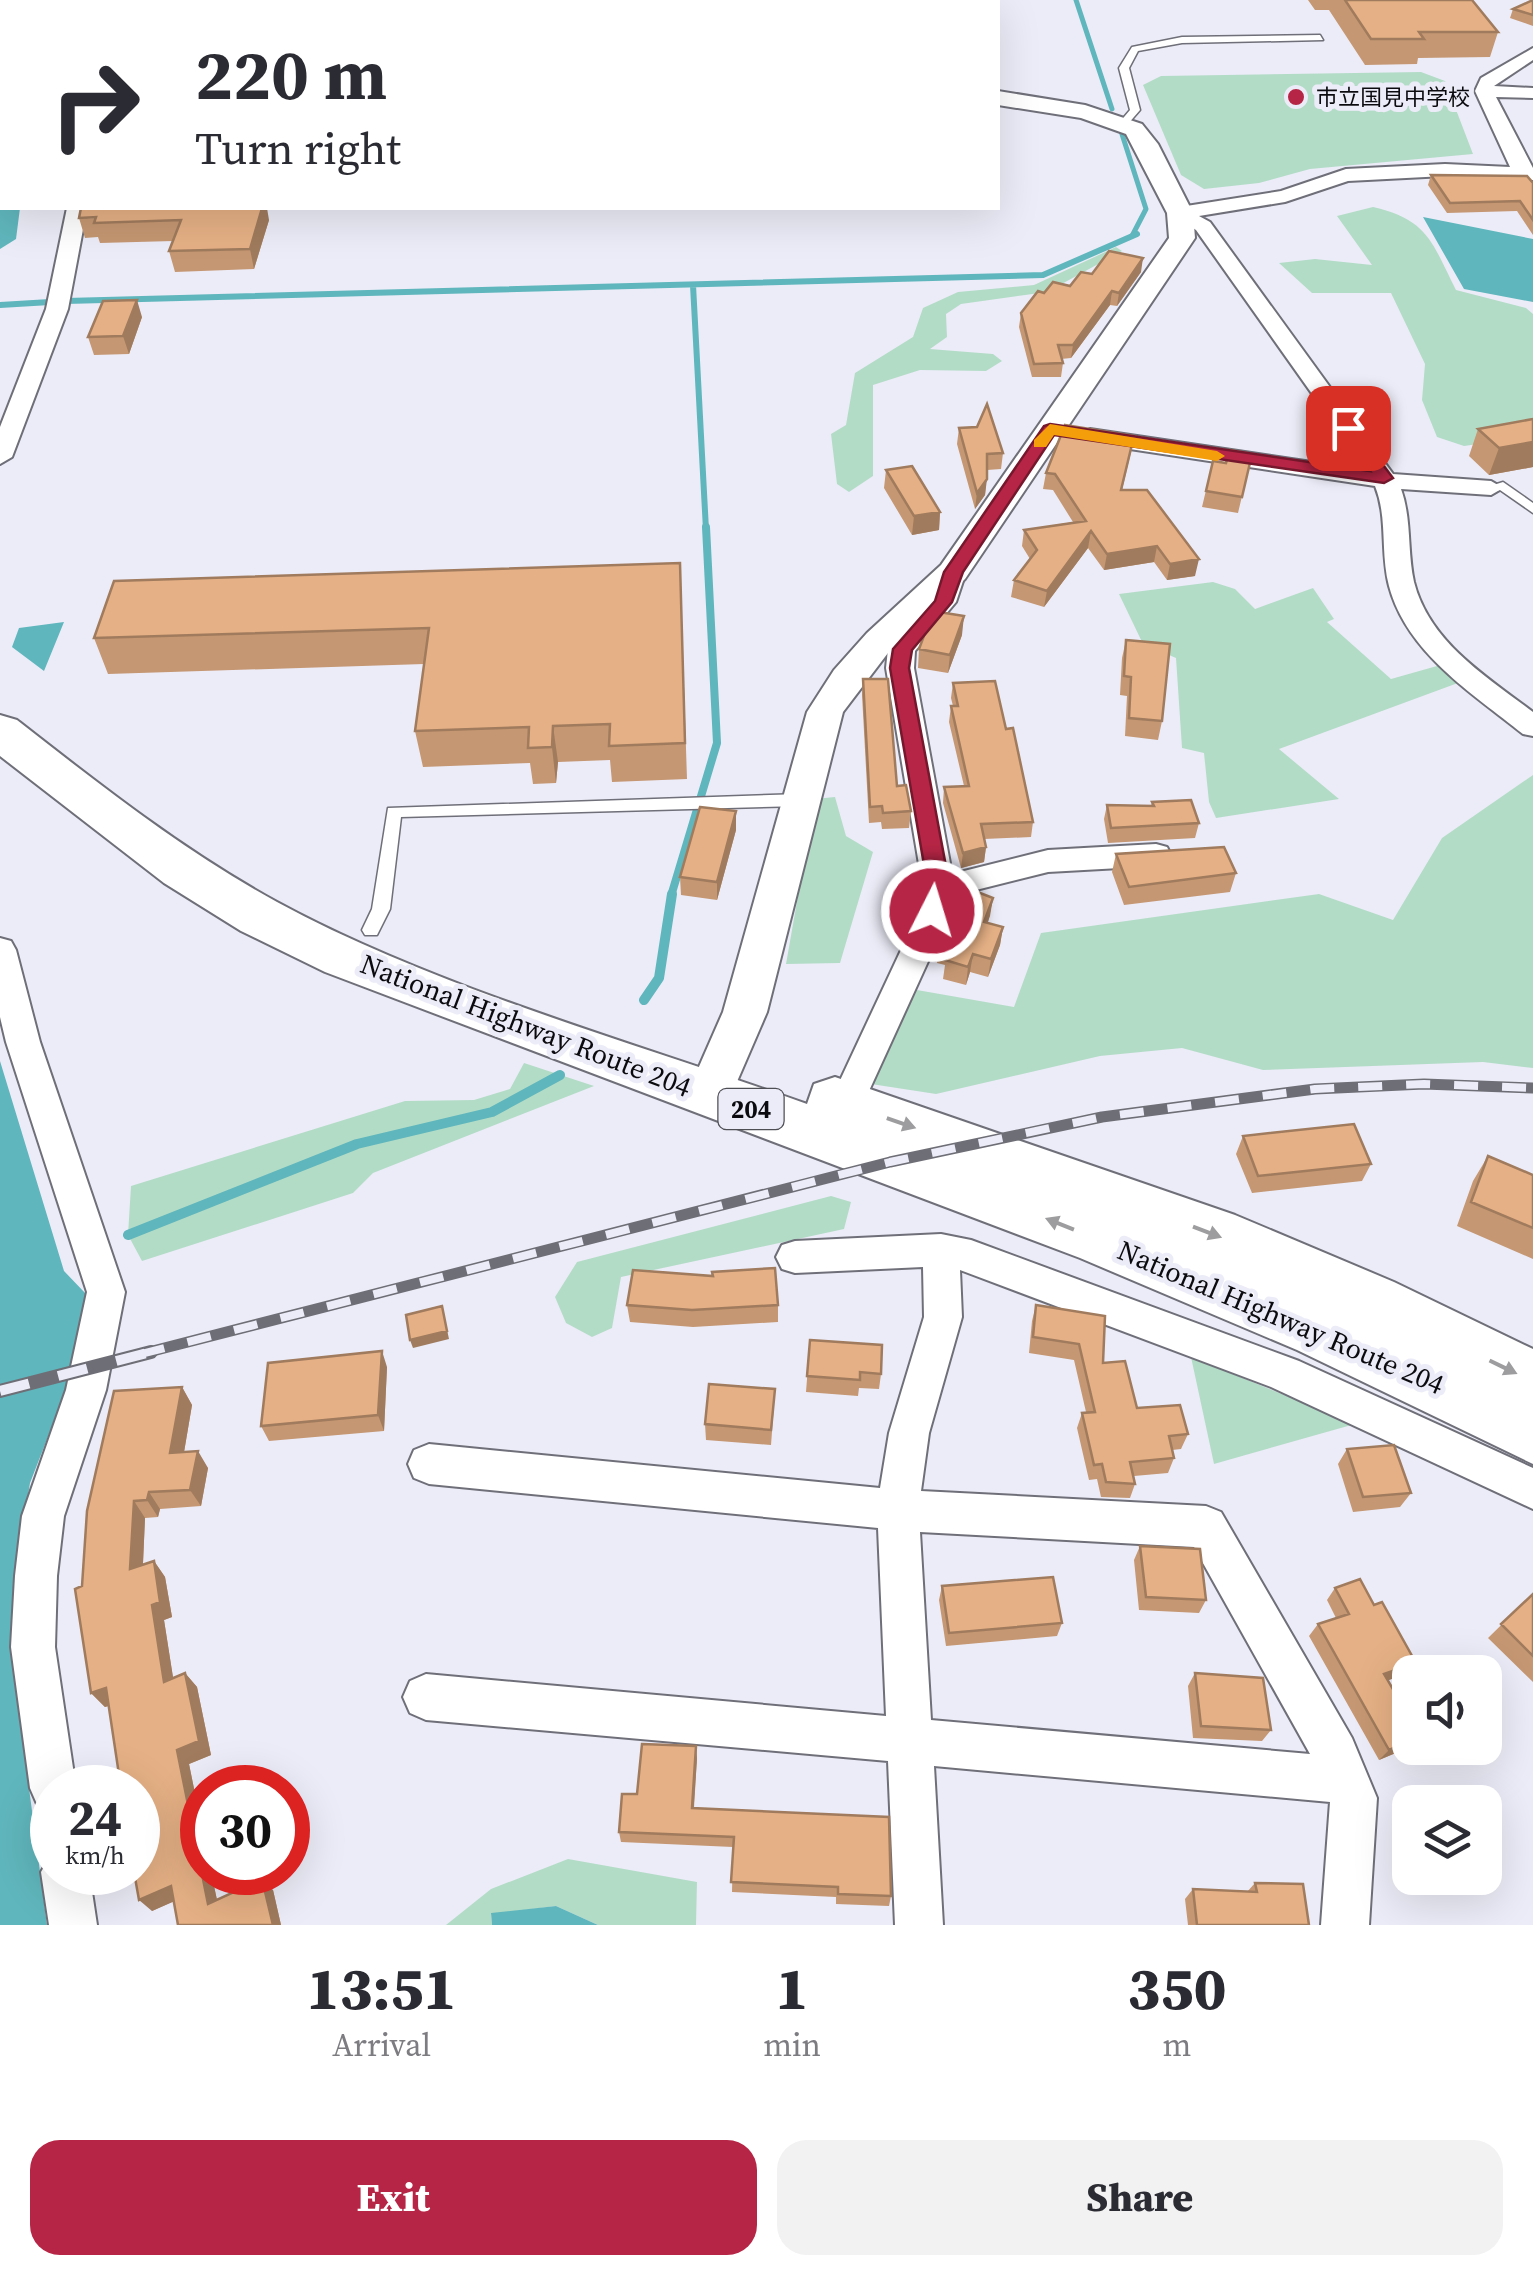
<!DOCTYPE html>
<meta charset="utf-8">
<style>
:root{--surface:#fff;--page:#f2f2f3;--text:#2b2b33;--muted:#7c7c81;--accent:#b62545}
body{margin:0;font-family:"Source Serif 4","Noto Sans JP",serif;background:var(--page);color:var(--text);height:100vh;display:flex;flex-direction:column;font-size:38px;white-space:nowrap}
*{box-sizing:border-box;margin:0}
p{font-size:32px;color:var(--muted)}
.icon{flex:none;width:55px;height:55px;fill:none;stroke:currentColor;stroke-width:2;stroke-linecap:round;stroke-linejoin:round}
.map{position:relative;height:1925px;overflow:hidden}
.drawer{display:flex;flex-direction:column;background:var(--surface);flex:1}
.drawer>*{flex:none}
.banner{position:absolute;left:0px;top:0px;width:1000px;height:210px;box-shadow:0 10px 40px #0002;background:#fff;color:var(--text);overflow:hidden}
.fabs{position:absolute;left:1392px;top:1655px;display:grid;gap:20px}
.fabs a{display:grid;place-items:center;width:110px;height:110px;border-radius:20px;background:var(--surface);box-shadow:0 10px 40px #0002;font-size:50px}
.speed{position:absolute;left:30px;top:1765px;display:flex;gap:20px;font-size:50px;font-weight:700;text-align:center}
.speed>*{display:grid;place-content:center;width:130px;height:130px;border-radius:50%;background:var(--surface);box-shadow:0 10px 40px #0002;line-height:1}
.speed small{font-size:25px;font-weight:400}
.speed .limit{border:15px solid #d22;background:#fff;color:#111}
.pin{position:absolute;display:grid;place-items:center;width:85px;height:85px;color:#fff;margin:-42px;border-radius:20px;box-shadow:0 5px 15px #0006}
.me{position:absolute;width:110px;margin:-55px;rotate:5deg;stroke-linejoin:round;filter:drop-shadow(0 0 8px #0008)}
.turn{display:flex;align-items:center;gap:35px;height:210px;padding:0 30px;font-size:45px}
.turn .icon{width:130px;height:130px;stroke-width:2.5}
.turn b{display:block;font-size:70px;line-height:85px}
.eta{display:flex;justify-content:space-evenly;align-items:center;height:170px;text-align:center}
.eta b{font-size:60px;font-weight:800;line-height:70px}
.button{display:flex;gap:20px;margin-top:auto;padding:20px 30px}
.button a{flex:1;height:115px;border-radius:30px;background:var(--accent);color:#fff;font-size:40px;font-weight:800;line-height:115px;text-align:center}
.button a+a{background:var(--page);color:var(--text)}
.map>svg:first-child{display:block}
.green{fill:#b3dcc7}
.water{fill:#5fb6bc}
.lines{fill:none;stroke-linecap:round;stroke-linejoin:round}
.stream-far3{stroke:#5fb6bc;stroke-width:5}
.stream-far2{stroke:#5fb6bc;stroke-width:6}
.stream-far1{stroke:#5fb6bc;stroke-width:8}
.stream{stroke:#5fb6bc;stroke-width:10}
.river{fill:#5fb6bc;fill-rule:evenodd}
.service-casing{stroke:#6f6f79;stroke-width:3}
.minor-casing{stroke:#6f6f79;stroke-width:4}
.tertiary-casing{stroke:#6f6f79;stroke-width:4}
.trunk-casing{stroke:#6f6f79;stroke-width:4}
.service{fill:#fff;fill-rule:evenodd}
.minor{fill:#fff;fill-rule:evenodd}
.tertiary{fill:#fff;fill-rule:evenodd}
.trunk{fill:#fff;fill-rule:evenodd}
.rail-far1-casing{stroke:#6e6e76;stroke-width:11}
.rail-casing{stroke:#6e6e76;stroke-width:14}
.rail-far1{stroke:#ececf8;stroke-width:8;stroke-dasharray:24;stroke-linecap:butt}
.rail{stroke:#ececf8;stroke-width:10;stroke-dasharray:30;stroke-linecap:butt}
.wall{fill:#c59772}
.shaded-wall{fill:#a07b5d}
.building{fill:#e5b085;stroke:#a07b5d;stroke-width:2.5}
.oneway{fill:#9d9d9f}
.route{fill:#b62545;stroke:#76182d;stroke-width:2.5}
.slow{fill:#f59e0b}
.poi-dot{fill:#b62545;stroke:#ececf8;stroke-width:4}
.labels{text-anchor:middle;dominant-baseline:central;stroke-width:10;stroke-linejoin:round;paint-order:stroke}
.far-poi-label{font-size:22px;fill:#0b0b0f;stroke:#ececf8;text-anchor:start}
.shield{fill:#ececf8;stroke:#4e4e55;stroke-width:2.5}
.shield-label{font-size:25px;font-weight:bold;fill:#0b0b0f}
.street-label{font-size:28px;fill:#0b0b0f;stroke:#ececf8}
</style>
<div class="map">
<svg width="1533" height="1925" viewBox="0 0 1533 1925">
<rect width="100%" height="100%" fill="#ececf8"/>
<path class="green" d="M1421,72L1445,81L1473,154L1310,169L1259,183L1204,189L1181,175L1143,85L1161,76Z
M1373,207C1429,220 1432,243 1456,290L1526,308L1533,314V436L1464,446L1437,437L1422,400L1425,364L1391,293H1312L1279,263L1315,259L1372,265L1337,216Z
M1116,247L1122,251L1047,292L961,304L946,314L947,337L930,349L993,354L1002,361L986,371L920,370L873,385V476L849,492L837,484L831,434L846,425L855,373L913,337L923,308L958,292L1034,285Z
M1213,582L1235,589L1255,609L1313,588L1334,619L1327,622L1391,679L1444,664L1466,680L1279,749L1339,799L1216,818L1209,802L1204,753L1182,748L1176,658L1143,644L1119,594Z
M1533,775V1068L1483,1062L1263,1070L1182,1048L1100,1056L936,1094L871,1084L917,990L1014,1007L1041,933L1319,894L1393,920L1442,838Z
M835,797L846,836L873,852L840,963L786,964L815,799Z
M524,1063L594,1086L373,1173L353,1193L142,1261L128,1235L131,1186L405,1101L474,1100L510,1089Z
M831,1196L851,1202L844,1229L621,1277L612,1328L592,1337L566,1323L555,1297L577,1262Z
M1191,1357L1355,1424L1214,1464Z
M568,1859L697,1882L696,1925H598L556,1906L491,1914L492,1925H446L491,1889Z"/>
<path class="water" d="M1423,217L1533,239V302L1464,289Z
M64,622L44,671L12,647L19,628Z
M0,1061L64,1271L86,1294L63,1398L30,1483L15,1579L11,1651L47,1925H0Z
M556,1906L598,1925H492L491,1913Z"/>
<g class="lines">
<path class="stream-far3" d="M1076,0L1112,109
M1121,131L1146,209L1132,236"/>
<path class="stream-far2" d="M693,285L706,530
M66,301L1043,275L1137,234
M0,305L50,302"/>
<path class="stream-far1" d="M671,896L717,743L706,527"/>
<path class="stream" d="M644,1000L659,978L672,894
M128,1235L357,1144L492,1112L560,1075"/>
<path class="river" d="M0,199L2,208H20L16,239L0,249Z"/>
<defs>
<path id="service" d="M530,0H538V2H530Z
M1320,35L1323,40L1182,43L1138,51L1129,68L1140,110L1127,125L1119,123L1130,110L1119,68L1132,47L1182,37Z
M1503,482L1533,503V513L1500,490L1491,492L1484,488Z
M801,794L809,800L801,806L401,817L390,909L377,935H365L362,930L372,909L388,808Z"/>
<path id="minor" d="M858,0H880L881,2H860Z
M1533,48V60L1494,86L1533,88V98L1496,97L1533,168V180L1445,176L1348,181L1285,202L1199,216L1210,222L1393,474L1491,481L1503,488L1491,495L1401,489C1412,520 1407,551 1414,582C1429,642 1487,677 1533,712V736L1523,734C1472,693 1407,653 1389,586C1380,552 1388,518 1375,486L1090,443L1078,436L1090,429L1366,470L1196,230L1170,213L1180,207L1281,191L1346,169L1445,164L1510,167L1475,91L1481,78Z
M67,208H87L68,309L12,457L0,464V427L46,309Z
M953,564L966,572L956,602L915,651L914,668L952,874L1048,850L1156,844L1167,847L1171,855L1167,863L1156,866L1048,872L952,896L941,933L863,1104L858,1114L846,1118L834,1114L829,1104L909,933L923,888L886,668L888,649L931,600L944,567Z
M0,938L11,941L16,950L40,1042L125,1292L106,1390L64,1516L57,1576L55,1647L76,1788H52V1811L37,1804L30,1788L11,1647L15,1576L22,1516L66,1390L87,1292L6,1042L0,1017Z
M941,1234L971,1240L1299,1361L1533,1468V1509L1271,1387L960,1270L962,1317L929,1433L921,1491L1206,1506L1221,1512L1352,1738L1377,1798L1369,1925H1321L1330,1802L934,1766L943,1925H895L888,1761L426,1720L410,1713L403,1697L410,1681L426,1674L886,1716L878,1528L429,1484L414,1478L408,1464L414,1450L429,1444L880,1488L889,1433L924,1317L923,1267L795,1273L782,1269L776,1257L782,1245L795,1241ZM920,1532L1194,1547L1310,1754L931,1720Z
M52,1853V1872H89L97,1925H49L41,1872Z"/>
<path id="tertiary" d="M998,91L1085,105L1142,124L1158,144L1193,213L1195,238L965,579L891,649L843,712L767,1012L726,1107L710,1112L694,1107L687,1094L723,1012L807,712L834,670L867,633L941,565L1169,238L1167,213L1126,134L1081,118L998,105Z
M0,110H2V124H0Z"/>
<path id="trunk" d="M0,715L17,720C100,785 184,851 277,902C435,988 636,1043 807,1104L814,1084L835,1077L1235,1215L1394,1282L1533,1349V1464L1297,1350L1080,1258L325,972L241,931L164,883L0,756Z"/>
</defs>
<use href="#service" class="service-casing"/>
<use href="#minor" class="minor-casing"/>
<use href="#tertiary" class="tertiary-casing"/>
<use href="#trunk" class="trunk-casing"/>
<use href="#service" class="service"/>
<use href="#minor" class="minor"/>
<use href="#tertiary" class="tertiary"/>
<use href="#trunk" class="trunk"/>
<defs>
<path id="rail-far1" d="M141,1354L890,1162L1102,1117L1315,1089L1424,1084L1533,1088"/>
<path id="rail" d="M0,1391L151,1352"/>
</defs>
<use href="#rail-far1" class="rail-far1-casing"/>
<use href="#rail" class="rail-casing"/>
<use href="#rail-far1" class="rail-far1"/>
<use href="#rail" class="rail"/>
</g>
<path class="wall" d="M211,0H316L313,2H224Z
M559,0H830L559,2Z
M1308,0H1472L1498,32L1490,57L1418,58L1417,64L1365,65L1329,10H1315Z
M1533,0V26L1510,18L1513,9Z
M1431,175L1533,183V235L1517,211L1447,213L1428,185Z
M79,218L269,220L254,269L175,272L169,251L173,241L100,243L98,237L85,238Z
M1141,272L1117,306L1110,305L1071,358L1061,359L1063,363L1061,377H1032L1019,327L1021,313L1044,293L1070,286L1092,274Z
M142,317L129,354L94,355L88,337Z
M1533,419V467L1489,475L1469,456L1478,429Z
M959,428L1003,453L1001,469L987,470L985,495L975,509L957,444Z
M1131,452L1122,490L1195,576L1167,580L1154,562L1104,570L1088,548L1044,607L1011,597L1014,580L1030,559L1022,546L1024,530L1073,522L1053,490L1043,489L1046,473Z
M1252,454L1238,513L1202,507L1213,461L1226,463Z
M886,470L940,512L939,530L912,535L884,488Z
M680,563L687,779L612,782L610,760L558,762L556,783L533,784L530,763L423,767L415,731L424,664L108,674L94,638Z
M962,635L948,673L918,668L919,649Z
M1126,640L1162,721L1158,740L1125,736L1127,696L1120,695L1122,658Z
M863,679L897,786L911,811L909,828L882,829L881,822L869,823L862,695Z
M953,683L1006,729L1033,822L1031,837L984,839L986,847L984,862L961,868L943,803L944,787L964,786L949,722L951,706H953L951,698Z
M1152,802L1199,823L1195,838L1108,843L1104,819L1107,805L1151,806Z
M736,811V830L717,900L681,895L680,877Z
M1116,854L1236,873L1230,892L1124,905L1112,872Z
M993,898L988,923L1003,927L1000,945L988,977L970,972L966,985L943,979L945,965L937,963L939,945L964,917Z
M1243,1136L1371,1164L1362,1181L1252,1193L1236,1154Z
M1488,1156L1533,1175V1259L1457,1226L1473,1181Z
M627,1305H778V1322L693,1327L630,1322Z
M1036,1305L1103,1363L1137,1408L1188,1434L1181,1449L1172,1450L1174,1458L1168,1473L1134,1476L1135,1484L1130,1498L1101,1497L1097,1479L1089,1480L1077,1428L1082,1413L1086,1412L1074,1360L1029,1353L1032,1321Z
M810,1340L881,1374L879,1389L859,1388L858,1396L806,1392Z
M387,1367L384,1431L269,1441L261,1426Z
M182,1387L192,1405L184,1452L208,1468L201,1506L160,1509L158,1517L145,1518L143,1564L154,1561L165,1577L172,1617L164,1620L173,1678L185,1673L197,1687L211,1755L189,1764L202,1828V1872H211L217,1900L273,1890L281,1925H178L174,1901L152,1911L109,1706L105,1707L91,1693L82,1586Z
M774,1405L771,1445L706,1440L705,1424Z
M1347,1449L1411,1493L1400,1507L1353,1512L1338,1464Z
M1140,1546L1206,1600L1199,1613L1139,1610L1134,1560Z
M942,1586L1062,1623L1057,1636L946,1646L939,1600Z
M1335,1588L1374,1605L1416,1663L1406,1674L1388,1680L1410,1718V1747L1379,1760L1309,1636L1318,1624L1336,1618L1327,1600Z
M1533,1594V1682L1488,1638Z
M1195,1673L1271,1730L1262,1741L1193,1738L1188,1686Z
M697,1758L694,1808L891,1896L889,1906L836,1904V1897L732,1892L733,1847L621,1842L619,1832L637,1794Z
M1255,1883L1309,1925H1188L1185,1899L1193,1889L1247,1892Z"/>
<path class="shaded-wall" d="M291,0H316L313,2H291Z
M262,208H267L269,220L254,269L250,249Z
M1143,258L1141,272L1117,306L1119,293Z
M1112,291L1110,305L1071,358L1073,345Z
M137,300L142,317L129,354L123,336Z
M1533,442V467L1489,475L1499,448Z
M987,479L985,495L975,509L977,493Z
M940,512L939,530L912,535L914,516Z
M1091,531L1088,548L1044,607L1047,591Z
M1157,546L1154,562L1104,570L1107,554Z
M1199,559L1195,576L1167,580L1170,564Z
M964,616L962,635L948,673L950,655Z
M553,726L558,762L556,783L552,747Z
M736,811V830L717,900V882Z
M986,847L984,862L961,868L963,853Z
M993,898L990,916L981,940L984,922Z
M1003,927L1000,945L988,977L991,959Z
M973,954L970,972L966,985L968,967Z
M442,1306L449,1339L413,1348L410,1340Z
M382,1351L387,1367L384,1431L378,1415Z
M182,1387L192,1405L181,1470L170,1453Z
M198,1451L208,1468L201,1506L190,1490Z
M149,1492L160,1509L158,1517L147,1500Z
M134,1501L145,1518L142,1585L130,1569Z
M154,1561L165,1577L172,1617L164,1620L176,1696L164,1682L152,1605Z
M1416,1663L1406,1674L1375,1685L1384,1674Z
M185,1673L197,1687L211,1755L189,1764L202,1828V1872H211L220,1914L208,1904L177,1750Z
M106,1688L119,1702L105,1707L91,1693Z
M1410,1741V1747L1379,1760L1389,1750Z
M696,1746L697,1758L693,1818L692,1808Z
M262,1879L273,1890L281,1925H273Z
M171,1886L184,1897L152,1911L139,1900Z"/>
<path class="building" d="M131,0H153L154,2H131Z
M329,0H507V2H329Z
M590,0H830V2H590Z
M1345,0H1472L1498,32H1419L1424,39H1371Z
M1533,0V15L1513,9Z
M1431,175L1527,176L1533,183V220L1520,201L1450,203Z
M81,208H262L250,249L169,251L181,220L94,223L96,217L79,218Z
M1109,251L1143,258L1119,293L1112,291L1073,345H1058L1063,363L1034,364L1021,313L1038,291L1044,293L1053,282L1070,286L1081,272L1092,274Z
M137,300L123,336L88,337L103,301Z
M987,404L1003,453L987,454V479L977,493L959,428L977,427Z
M1533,419V442L1499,448L1478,429Z
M1065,425L1134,436L1121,490H1147L1199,559L1170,564L1157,546L1107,554L1091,531L1047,591L1014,580L1037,550L1024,530L1086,521L1055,474L1046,473Z
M1230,450L1252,454L1242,497L1206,491L1213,461L1226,463Z
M912,466L940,512L914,516L886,470Z
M680,563L685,743L609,746L610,724L553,726L552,747L528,748L529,727L415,731L429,628L94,638L114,581Z
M939,612L964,616L950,655L919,649L928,625Z
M1126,640L1170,644L1162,721L1129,718L1131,677L1124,676Z
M863,679H888L897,786L906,785L911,811L883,813L882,806L870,807Z
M995,681L1006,729L1013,728L1033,822L981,824L986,847L963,853L944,787L969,786L951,706H958L953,683Z
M1191,800L1199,823L1111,828L1107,805L1154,806L1152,802Z
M700,807L736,811L717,882L680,877Z
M1224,847L1236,873L1129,887L1116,854Z
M975,891L993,898L984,922L1003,927L991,959L973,954L968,967L945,960L951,948L939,945L951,913L964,917Z
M1354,1124L1371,1164L1258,1176L1243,1136Z
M1488,1156L1533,1175V1228L1471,1202Z
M775,1268L778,1305L692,1310L627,1305L633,1270L713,1276L712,1272Z
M1036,1305L1105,1316L1103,1363L1125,1361L1137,1408L1180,1405L1188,1434L1169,1436L1174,1458L1130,1462L1135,1484L1106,1482L1102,1464L1094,1465L1082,1413L1095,1412L1079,1344L1033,1337Z
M442,1306L447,1331L410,1340L406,1315Z
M810,1340L882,1345L881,1374L860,1372V1380L807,1376Z
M382,1351L378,1415L261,1426L268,1363Z
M709,1384L775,1389L771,1430L705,1424Z
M182,1387L170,1453L198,1451L190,1490L149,1492L147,1500L134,1501L130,1569L154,1561L160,1602L152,1605L164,1682L185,1673L199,1741L177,1750L208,1904L262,1879L273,1925H178L171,1886L139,1900L134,1872H138V1788H121L106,1688L91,1693L75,1589L82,1586L87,1511L114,1391Z
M1394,1445L1411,1493L1363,1497L1347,1449Z
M1140,1546L1200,1549L1206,1600L1146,1597Z
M1053,1577L1062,1623L949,1633L942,1586Z
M1360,1579L1374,1605L1382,1602L1416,1663L1384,1674L1410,1718V1741L1389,1750L1318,1624L1349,1614L1335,1588Z
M1533,1594V1656L1501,1624Z
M1195,1673L1263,1678L1271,1730L1201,1726Z
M642,1744L696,1746L692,1808L889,1817L891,1896L838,1894V1887L731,1882L734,1837L619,1832L622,1794H637Z
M1255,1883L1303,1884L1309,1925H1197L1193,1889L1257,1892Z"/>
<defs><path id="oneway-solid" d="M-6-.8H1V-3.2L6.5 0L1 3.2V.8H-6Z" transform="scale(2.5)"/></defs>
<g class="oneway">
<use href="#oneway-solid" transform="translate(901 1123) rotate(19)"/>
<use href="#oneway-solid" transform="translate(1060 1224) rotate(-158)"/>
<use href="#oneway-solid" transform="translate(1207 1232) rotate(21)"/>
<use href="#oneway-solid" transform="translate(1503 1367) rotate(26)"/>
</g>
<path class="route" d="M1050,424L1370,471L1339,428L1348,423L1353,425L1393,478L1384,483L1054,435L963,572L952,602L912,650L909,668L950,888L940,916L932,919L921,911L928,888L890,668L893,649L935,601L944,572L1044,426Z"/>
<path class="slow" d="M1050,424L1217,451L1225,456L1217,461L1054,435L1046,447H1034V440Z"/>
<circle class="poi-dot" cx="1296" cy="97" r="10"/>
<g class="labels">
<g class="far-poi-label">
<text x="1316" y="97">市立国見中学校</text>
</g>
<rect class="shield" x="718.5" y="1089" width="65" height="40" rx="8"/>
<g class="shield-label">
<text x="751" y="1109">204</text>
</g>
<g class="street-label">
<text transform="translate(526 1025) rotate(21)">National Highway Route 204</text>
<text transform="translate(1281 1317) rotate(23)">National Highway Route 204</text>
</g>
</g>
</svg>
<div class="fabs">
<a><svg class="icon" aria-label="sound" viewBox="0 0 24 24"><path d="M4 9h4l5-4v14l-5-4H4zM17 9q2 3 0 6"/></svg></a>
<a><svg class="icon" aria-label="layers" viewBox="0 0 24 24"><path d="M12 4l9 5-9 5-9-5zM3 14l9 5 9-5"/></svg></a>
</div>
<div class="speed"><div>24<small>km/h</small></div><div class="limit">30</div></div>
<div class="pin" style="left:1348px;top:428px;background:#d93025"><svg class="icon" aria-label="arrive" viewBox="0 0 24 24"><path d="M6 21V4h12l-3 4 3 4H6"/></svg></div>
<svg class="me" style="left:932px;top:911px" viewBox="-20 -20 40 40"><circle r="17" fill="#b62545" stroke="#fff" stroke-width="3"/><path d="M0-11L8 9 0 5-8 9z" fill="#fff"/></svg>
<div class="banner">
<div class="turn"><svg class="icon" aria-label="right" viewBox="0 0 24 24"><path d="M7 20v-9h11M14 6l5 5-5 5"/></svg><div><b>220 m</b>Turn right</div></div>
</div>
</div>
<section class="drawer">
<div class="eta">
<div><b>13:51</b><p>Arrival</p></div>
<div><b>1</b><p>min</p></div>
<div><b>350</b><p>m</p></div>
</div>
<div class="button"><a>Exit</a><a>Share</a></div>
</section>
